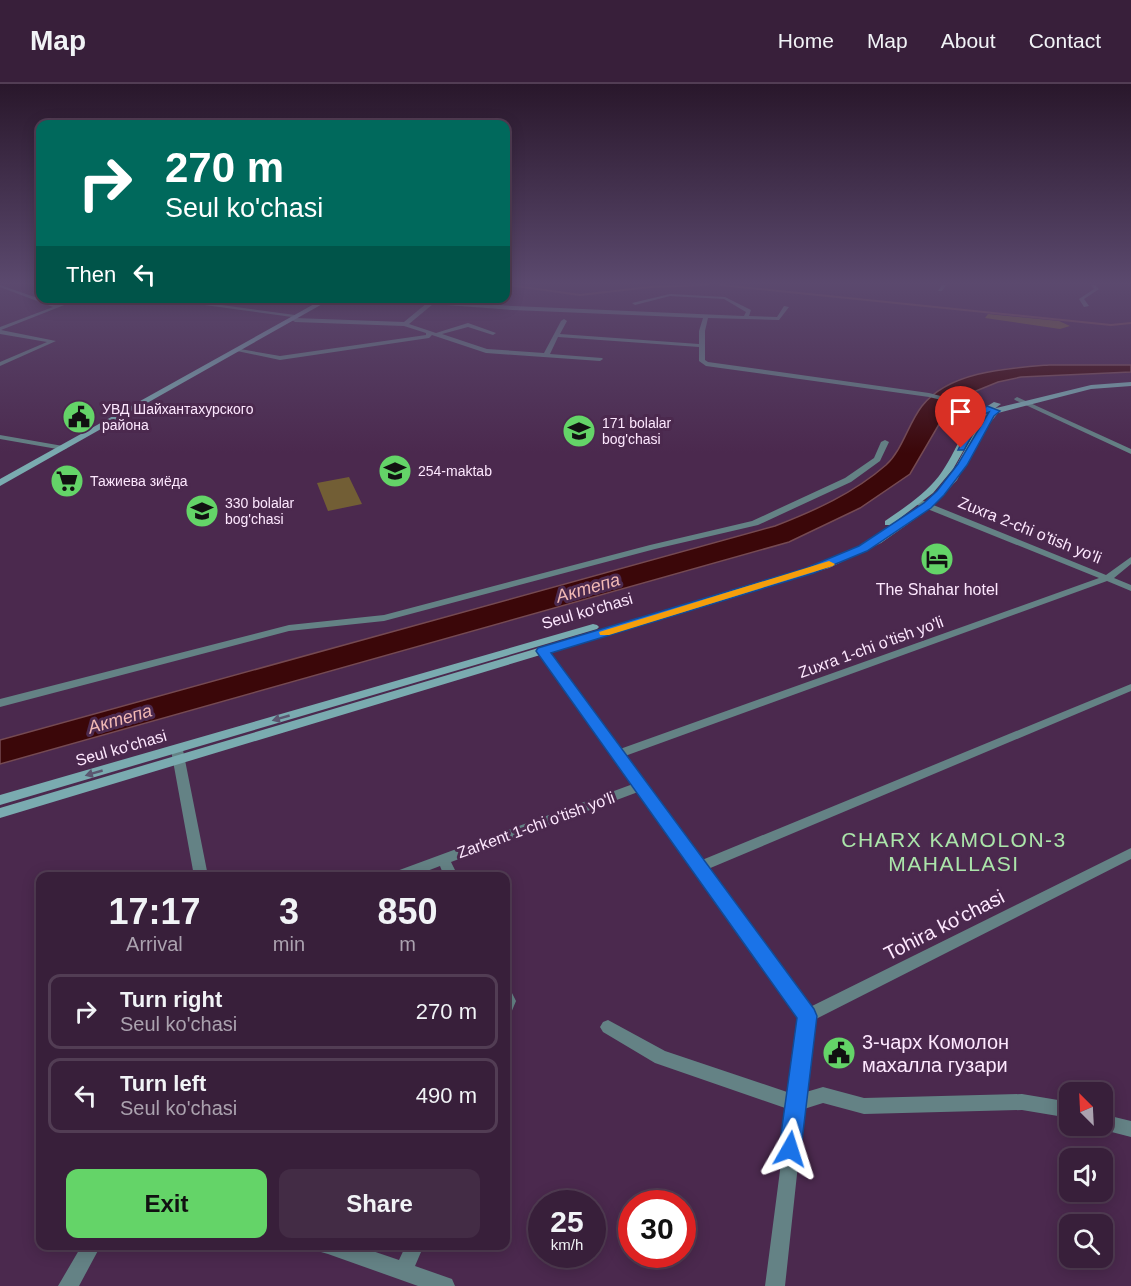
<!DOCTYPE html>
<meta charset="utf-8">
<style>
:root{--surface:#381f3a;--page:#432c45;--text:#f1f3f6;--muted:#aba2af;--line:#523d54;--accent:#64d468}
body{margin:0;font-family:Helvetica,sans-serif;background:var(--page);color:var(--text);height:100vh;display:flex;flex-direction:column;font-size:22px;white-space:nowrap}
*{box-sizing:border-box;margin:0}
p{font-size:20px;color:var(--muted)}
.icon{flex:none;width:33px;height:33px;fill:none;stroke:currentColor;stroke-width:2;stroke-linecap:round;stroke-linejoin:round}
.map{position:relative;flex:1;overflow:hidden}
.panel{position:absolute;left:36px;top:788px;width:474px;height:378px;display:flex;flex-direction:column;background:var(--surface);border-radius:12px;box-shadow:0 3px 15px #0003,0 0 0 2px var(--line)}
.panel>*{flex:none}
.hud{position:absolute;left:36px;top:36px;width:474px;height:183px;border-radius:12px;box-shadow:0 3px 15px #0003,0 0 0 2px var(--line);background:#00695c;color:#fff;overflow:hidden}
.needle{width:39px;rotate:336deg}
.fabs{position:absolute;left:1059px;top:998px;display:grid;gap:12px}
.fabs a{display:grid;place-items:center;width:54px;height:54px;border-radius:12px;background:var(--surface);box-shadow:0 3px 15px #0003,0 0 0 2px var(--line);font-size:30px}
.speed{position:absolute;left:528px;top:1106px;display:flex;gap:12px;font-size:30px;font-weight:700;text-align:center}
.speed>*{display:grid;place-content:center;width:78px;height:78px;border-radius:50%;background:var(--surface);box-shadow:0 3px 15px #0003,0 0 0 2px var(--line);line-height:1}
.speed small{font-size:15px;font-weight:400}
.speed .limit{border:9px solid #d22;background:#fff;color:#111}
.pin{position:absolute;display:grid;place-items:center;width:51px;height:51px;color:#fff;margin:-62px -26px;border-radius:50% 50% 50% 0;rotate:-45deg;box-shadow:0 0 6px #0007}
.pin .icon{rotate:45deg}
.me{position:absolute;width:66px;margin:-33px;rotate:6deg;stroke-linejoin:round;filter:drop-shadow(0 0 4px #0008)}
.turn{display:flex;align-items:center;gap:21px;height:126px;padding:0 30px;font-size:27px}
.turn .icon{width:78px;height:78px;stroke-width:2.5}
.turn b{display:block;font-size:42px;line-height:51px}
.then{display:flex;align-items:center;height:57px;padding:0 30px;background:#0003;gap:12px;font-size:22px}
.eta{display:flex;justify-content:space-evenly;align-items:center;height:102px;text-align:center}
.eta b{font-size:36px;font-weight:700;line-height:42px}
.cta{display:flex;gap:12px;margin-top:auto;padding:12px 30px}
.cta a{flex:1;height:69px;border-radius:12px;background:var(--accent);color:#111;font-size:24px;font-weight:700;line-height:69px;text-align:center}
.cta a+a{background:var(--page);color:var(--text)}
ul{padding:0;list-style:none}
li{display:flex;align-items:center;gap:18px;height:75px;margin:0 12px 9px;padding:0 18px;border:3px solid var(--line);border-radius:12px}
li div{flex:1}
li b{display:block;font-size:22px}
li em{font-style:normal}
header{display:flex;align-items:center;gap:36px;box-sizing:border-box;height:84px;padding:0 30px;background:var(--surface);border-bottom:2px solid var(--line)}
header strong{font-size:28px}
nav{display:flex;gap:33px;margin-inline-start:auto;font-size:21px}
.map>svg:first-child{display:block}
.green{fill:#725e35}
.water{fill:#3b0709;stroke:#754a52;stroke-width:1.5}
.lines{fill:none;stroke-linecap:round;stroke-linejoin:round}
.stream{stroke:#754a52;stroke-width:2}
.street{fill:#648285;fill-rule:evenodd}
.secondary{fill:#7aabb0;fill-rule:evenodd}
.oneway{fill:#5b5670}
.route{fill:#1a73e8;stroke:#114b97;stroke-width:1.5}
.slow{fill:#f59e0b}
.labels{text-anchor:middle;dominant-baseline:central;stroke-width:6;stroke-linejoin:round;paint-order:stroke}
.far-poi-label{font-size:14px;fill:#fde7fe;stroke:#4b294e;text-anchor:start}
.street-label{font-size:16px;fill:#fde7fe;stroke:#4b294e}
.poi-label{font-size:16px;fill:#fde7fe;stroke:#4b294e}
.water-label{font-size:18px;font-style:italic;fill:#f3bab5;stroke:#4b294e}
.near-street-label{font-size:20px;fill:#fde7fe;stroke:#4b294e}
.near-poi-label{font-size:20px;fill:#fde7fe;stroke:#4b294e;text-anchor:start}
.near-neighbourhood-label{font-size:21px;letter-spacing:1.5px;fill:#abe5aa;stroke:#4b294e}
</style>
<header>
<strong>Map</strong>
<nav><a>Home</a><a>Map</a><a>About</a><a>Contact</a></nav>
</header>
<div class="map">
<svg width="1131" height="1202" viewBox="0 0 1131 1202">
<rect width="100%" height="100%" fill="#4b294e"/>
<path class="green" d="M988,230L1059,237L1070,242L1060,245L985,234Z
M349,393L362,420L328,427L317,399Z"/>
<path class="water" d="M1049,281H1131V288L1021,293L998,298L971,309L945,330L910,390L860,424L789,458L0,680V656L775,442C814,427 854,409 886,381C903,365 908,340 922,322C949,287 1009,284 1049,281Z"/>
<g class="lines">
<path class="stream" d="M509,201L580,211L650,203L708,201
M720,201L1111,241L1131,239"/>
<path class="street" d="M0,201L58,221L74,214H82L1,246L56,257L0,282V278L47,258L0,250V243L53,223L0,203Z
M942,201H946L942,207H938Z
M1091,201H1095L1099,205L1084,215L1089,222L1084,223L1079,215L1094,205Z
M670,210L725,213L751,226L749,232L777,233L784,222L789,223L779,236L708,234L705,247V276L708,278L929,309L998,327L995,329L929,313L706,282L699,277V263L558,253L550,270L602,274L603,275L600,277L486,269L432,251L429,254L280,276L237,267L240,265L280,272L426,251V249L404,242L295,238L292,236L295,234L404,238L427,219L369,214H399L513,222L744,232L746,228L724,215L670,212L635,221L632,219ZM433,220L513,226L703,234L699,247V260L560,250L567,237L564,235L561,237L544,269L487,265L442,250L468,243L493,251L496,249L468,239L436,249L409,240Z
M153,214H171L295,231L292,233Z
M1017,313L1131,365V370L1015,316L1014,315Z
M0,351L63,362L67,364L63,366L0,355Z
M885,356L889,358L880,377L851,398L758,441L655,465L384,537L289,547L0,623V615L289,541L384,531L650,461L752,437L845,394L874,374L881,358Z
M915,416H921L1106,491L1131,473V480L1114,494L1131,501V507L1107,497L625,672L702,776L1131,600V607L708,785L810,923L1131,764V775L814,936L806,1008L823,1003L864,1014L1022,1010L1070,1018V1034L1022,1026L864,1030L823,1019L804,1025L785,1202H765L788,1025L655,979L603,948L600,943L603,938L608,936L665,967L790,1009L799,934L638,708L451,778L458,792H444L440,782L414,792H392L394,788L633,700L539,569L538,567L539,565H547L620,665L1099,494L915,420Z
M177,662L181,663L183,666L208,792H194L171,666L173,663Z
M506,905L511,907L516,917L511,929L506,931Z
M1102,1030L1131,1037V1053L1096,1044L1095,1041H1102Z
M82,1161H101L79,1202H58Z
M319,1161H355L399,1176L406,1161H424L415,1182L452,1195L455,1202H418L328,1170L321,1168Z"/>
<path class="secondary" d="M325,214H333L0,402V395Z
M1131,298V302L1091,305L998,329L982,349L957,396L932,423L881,459L829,484L0,734V724L821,480L874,455L926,419L950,393L974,349L992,325L1091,301Z
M994,318L1001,320L982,334L953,385L933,409L891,441H885V437C904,424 924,411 939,392C958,367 964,334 994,318Z
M593,540L597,541L599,543L597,545L0,721V711Z"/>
</g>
<defs><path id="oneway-solid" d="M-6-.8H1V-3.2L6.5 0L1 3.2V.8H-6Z" transform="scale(1.5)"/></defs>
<g class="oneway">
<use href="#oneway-solid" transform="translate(281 634) rotate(164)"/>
<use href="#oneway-solid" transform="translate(94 689) rotate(164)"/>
</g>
<linearGradient id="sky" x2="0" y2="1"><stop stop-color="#29172b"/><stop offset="0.54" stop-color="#5b496e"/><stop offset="1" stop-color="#5b496e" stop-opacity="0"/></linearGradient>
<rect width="1131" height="369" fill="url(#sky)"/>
<path class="route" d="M987,322L1000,327L994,332L967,381L944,411L931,424L867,467L814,489L551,569L814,925L817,932L801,1065L798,1073L790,1076L782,1073L779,1065L797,934L536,567L538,564L806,484L859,462L924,419L937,407L958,380L989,328L984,330L964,366H958L976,329Z"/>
<path class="slow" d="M829,477L835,480L833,482L609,551H600L599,548Z"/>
<defs>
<symbol id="civic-disc" viewBox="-11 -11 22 22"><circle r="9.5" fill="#64d468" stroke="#4b294e"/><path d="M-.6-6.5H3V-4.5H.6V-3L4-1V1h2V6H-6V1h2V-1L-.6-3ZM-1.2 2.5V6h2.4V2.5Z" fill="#111"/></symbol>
<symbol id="school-disc" viewBox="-11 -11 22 22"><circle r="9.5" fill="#64d468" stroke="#4b294e"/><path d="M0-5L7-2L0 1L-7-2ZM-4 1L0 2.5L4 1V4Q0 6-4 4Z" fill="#111"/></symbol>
<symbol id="supermarket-disc" viewBox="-11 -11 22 22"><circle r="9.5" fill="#64d468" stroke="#4b294e"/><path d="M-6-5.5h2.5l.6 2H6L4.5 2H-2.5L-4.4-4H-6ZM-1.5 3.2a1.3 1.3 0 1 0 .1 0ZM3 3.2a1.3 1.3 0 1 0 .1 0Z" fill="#111"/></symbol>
<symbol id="hotel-disc" viewBox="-11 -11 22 22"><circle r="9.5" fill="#64d468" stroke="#4b294e"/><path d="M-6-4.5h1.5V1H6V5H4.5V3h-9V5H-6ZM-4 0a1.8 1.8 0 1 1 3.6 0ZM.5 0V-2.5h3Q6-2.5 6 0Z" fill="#111"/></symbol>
</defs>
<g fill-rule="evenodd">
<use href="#civic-disc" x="60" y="314" width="38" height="38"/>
<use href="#school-disc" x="560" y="328" width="38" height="38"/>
<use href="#school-disc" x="376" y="368" width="38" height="38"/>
<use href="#supermarket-disc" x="48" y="378" width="38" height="38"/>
<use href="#school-disc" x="183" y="408" width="38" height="38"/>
<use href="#hotel-disc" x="918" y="456" width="38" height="38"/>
<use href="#civic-disc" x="820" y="950" width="38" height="38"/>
</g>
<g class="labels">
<g class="far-poi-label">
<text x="102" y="325">УВД Шайхантахурского<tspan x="102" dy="16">района</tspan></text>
<text x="602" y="339">171 bolalar<tspan x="602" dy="16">bog'chasi</tspan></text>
<text x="418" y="387">254-maktab</text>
<text x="90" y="397">Тажиева зиёда</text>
<text x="225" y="419">330 bolalar<tspan x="225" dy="16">bog'chasi</tspan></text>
</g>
<g class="street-label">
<text transform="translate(1030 446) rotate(22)">Zuxra 2-chi o'tish yo'li</text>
<text transform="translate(587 527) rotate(-16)">Seul ko'chasi</text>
<text transform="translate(871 563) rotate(-20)">Zuxra 1-chi o'tish yo'li</text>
<text transform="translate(121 664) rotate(-16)">Seul ko'chasi</text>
<text transform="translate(536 741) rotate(-20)">Zarkent 1-chi o'tish yo'li</text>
</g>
<g class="poi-label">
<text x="937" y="505">The Shahar hotel</text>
</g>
<g class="water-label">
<text transform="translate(588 504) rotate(-16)">Актепа</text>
<text transform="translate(120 635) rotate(-16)">Актепа</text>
</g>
<g class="near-street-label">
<text transform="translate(944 841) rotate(-27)">Tohira ko'chasi</text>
</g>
<g class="near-poi-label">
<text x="862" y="958">3-чарх Комолон<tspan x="862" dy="23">махалла гузари</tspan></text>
</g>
<g class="near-neighbourhood-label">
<text x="954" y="755">CHARX KAMOLON-3<tspan x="954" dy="24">MAHALLASI</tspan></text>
</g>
</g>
</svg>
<div class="fabs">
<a><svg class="needle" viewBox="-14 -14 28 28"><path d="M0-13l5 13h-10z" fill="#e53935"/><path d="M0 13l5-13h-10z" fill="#aba2af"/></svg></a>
<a><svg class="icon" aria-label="sound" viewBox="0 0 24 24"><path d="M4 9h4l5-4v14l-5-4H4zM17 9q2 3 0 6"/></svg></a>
<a><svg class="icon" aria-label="search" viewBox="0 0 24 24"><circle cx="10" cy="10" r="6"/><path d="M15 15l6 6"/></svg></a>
</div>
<div class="speed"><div>25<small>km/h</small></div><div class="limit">30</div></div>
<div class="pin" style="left:961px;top:364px;background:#d93025"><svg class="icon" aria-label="arrive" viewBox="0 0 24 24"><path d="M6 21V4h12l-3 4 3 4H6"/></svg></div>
<svg class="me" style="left:790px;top:1065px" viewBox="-20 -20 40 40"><path d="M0-17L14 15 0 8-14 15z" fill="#1a73e8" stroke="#fff" stroke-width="4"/></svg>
<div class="hud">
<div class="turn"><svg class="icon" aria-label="right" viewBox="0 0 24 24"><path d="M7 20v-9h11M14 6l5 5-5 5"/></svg><div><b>270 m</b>Seul ko'chasi</div></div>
<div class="then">Then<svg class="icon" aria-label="left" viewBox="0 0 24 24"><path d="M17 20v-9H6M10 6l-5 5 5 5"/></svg></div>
</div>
<section class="panel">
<div class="eta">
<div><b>17:17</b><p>Arrival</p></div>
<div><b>3</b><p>min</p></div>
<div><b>850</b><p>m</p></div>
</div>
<ul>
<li><svg class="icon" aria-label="right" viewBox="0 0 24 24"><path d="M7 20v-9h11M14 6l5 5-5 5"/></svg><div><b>Turn right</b><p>Seul ko'chasi</p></div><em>270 m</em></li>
<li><svg class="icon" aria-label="left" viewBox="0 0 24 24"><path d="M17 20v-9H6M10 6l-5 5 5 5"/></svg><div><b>Turn left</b><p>Seul ko'chasi</p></div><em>490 m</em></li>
</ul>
<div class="cta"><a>Exit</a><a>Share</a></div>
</section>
</div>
